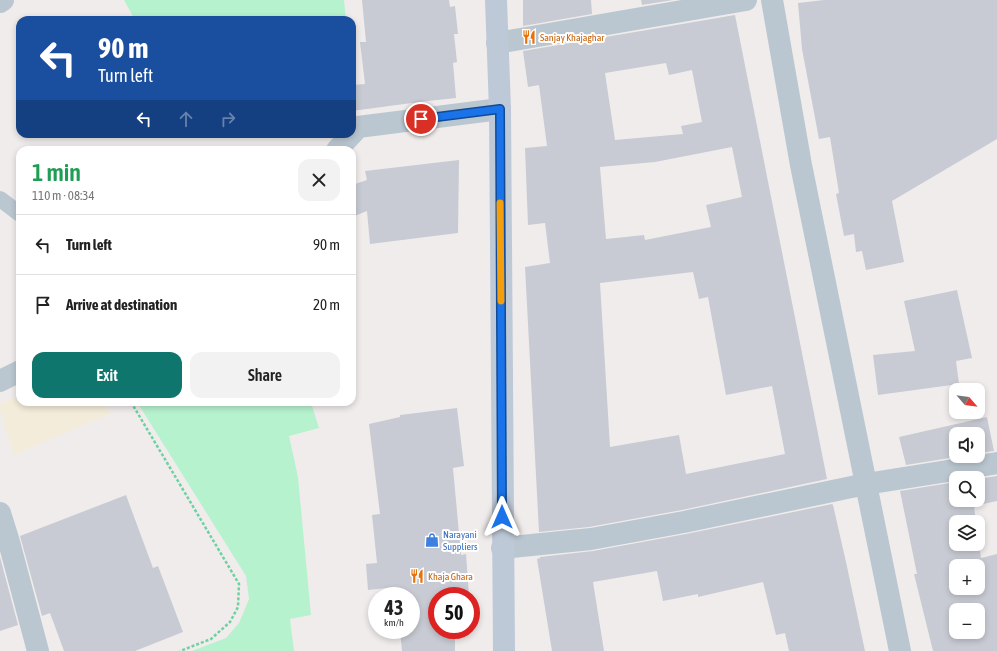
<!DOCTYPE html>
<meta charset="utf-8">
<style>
:root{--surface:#fff;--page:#f2f2f2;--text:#222;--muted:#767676;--line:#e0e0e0;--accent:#0f766e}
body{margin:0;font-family:"Asap Condensed",sans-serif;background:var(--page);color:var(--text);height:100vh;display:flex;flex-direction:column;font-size:15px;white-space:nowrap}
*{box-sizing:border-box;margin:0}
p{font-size:13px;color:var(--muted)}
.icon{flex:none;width:22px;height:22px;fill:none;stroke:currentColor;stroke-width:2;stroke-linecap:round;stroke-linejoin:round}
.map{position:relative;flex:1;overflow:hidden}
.drawer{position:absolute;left:16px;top:146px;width:340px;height:260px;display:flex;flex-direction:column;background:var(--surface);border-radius:12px;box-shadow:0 2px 6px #0003}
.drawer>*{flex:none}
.top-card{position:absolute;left:16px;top:16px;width:340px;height:122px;border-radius:12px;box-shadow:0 2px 6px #0003;background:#1a4fa0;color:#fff;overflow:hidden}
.needle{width:26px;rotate:118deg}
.controls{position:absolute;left:949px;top:383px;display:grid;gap:8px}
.controls a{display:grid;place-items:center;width:36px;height:36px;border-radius:8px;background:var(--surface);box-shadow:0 2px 6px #0003;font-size:20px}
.speed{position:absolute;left:368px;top:587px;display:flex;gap:8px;font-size:20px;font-weight:700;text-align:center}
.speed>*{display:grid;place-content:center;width:52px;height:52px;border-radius:50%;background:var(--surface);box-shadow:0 2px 6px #0003;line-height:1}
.speed small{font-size:10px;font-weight:400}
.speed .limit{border:6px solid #d22;background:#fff;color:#111}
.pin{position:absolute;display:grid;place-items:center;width:34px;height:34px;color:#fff;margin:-17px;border:2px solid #fff;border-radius:50%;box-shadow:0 1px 4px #0007}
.me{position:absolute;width:44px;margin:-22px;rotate:0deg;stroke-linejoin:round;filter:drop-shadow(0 0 3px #0008)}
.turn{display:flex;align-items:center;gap:14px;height:84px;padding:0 16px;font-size:18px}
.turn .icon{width:52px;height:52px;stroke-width:2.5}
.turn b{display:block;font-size:28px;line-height:34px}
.lanes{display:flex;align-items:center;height:38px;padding:0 16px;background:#0003;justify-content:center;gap:20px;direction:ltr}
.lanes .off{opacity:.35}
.round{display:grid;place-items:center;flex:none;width:42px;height:42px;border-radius:12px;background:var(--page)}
.summary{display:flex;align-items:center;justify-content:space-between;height:68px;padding:0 16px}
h1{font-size:24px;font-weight:600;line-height:30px;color:#1e9e55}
.action{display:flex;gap:8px;margin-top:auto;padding:8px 16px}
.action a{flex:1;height:46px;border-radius:12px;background:var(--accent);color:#fff;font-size:16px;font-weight:600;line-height:46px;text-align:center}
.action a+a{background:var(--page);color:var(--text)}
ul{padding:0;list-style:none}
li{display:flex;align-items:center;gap:12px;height:60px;padding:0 16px;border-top:1px solid var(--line)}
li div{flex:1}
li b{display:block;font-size:15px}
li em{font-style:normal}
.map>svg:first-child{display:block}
.green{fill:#b6f2ce}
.sand{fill:#f3ecdb}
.building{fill:#c8cbd3;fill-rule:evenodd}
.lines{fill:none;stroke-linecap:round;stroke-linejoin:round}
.path{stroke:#6cd2a2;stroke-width:2.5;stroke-dasharray:3 2;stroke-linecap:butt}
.lane{stroke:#bbc7d0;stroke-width:16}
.street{stroke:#bbc7d0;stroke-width:22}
.secondary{stroke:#bdc9d7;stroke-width:22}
.route-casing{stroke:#114b97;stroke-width:10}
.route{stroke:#1a73e8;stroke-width:7}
.slow{stroke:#f59e0b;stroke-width:7}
.labels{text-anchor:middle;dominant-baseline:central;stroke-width:4;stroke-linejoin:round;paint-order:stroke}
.food-label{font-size:10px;fill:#c56008;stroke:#fff;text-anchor:start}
.shop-label{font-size:10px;fill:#366cbe;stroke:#fff;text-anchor:start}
</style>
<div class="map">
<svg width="997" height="651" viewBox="0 0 997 651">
<rect width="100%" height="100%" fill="#f0ecec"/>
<path class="green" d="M124,0H344L346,20H135Z
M137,402H325L312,406L319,428L289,436L298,477L311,615L290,619L294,651H192L226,638L239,623L249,599L246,576Z"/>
<path class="sand" d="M20,395V402H106L110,414L14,455L0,411V404Z"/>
<path class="building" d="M362,0H449L450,7L455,6L458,34H454L457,62L453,63L456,98L419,102L352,111V85L365,84L360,42H366Z
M523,0H591L592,14L523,26Z
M641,0H673L642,5Z
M824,0H997V139L892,201L904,262L866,270L862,251L856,252L854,234L844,236L836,194L839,193L830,137L819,139L802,49L798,3Z
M735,15L827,479L682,510L589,527L539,532L525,267L550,263L545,223L528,225L525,148L547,146L539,85L528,87L523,51ZM666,63L669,75L692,70L702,122L681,126L683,134L615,140L605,73ZM732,147L742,197L706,205L711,227L645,240L644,235L606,239L600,167L655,162ZM693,272L699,299L708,297L726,395L772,386L785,454L686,474L679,435L610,447L600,283Z
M459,160L458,233L370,244L367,211L352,217V185L367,180L365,171Z
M957,290L972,358L956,361L959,384L878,395L873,355L915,351L904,301Z
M457,408L464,466L453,468L461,555L466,554L469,596H437V630H455V651H402L400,630H411V596H397L396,587L368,590L366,564L377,563L372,515L380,514L369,424L400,417V415Z
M987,417L994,451L978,453V434H956V456H962L906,465L899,437Z
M997,476V501L974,506L976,522H956V544H978V535L981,558L997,554V651H933L914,574H917L900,491L956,482V500H978V479ZM956,566H978V588H956ZM956,610H978V632H956Z
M126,495L153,568L158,566L183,632L135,651H64L50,613L42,616L20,536Z
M832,504L833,505L846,562L865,651H789L785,633L776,635L763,582L698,597V594L663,601L657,571L593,582L604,651H552L537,559L540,558V557L593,551L686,534Z
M0,557L18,625L0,631Z"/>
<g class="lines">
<path class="path" d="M131,402L239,584L238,607L230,622L211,639L180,651"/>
<path class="lane" d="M0,199L20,214"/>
<path class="street" d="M772,0L801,165L900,651
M0,2L3,0
M497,43L746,0
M352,134L358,127L500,109
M337,150L352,134
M0,381L20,371
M0,513L9,542L38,651
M502,548L591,539L684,522L866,484L997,463"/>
<path class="secondary" d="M496,0L500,109L504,651"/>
</g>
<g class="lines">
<defs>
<path id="route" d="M421,119L500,109L502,517"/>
</defs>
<use href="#route" class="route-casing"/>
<use href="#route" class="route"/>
<path class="slow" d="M500,203L501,301"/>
</g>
<defs>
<symbol id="restaurant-bare" viewBox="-9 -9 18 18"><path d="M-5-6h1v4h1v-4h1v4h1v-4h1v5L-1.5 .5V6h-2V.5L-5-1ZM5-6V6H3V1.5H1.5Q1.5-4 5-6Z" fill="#e8710a" stroke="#fff" stroke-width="2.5" paint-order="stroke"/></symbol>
<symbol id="shop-bare" viewBox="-9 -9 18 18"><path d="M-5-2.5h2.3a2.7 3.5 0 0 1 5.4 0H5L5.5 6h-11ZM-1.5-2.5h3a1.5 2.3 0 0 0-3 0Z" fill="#3f7fe0" stroke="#fff" stroke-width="2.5" paint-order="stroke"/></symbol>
</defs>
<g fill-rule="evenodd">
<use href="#restaurant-bare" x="519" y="27" width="20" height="20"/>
<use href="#shop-bare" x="422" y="530" width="20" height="20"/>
<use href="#restaurant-bare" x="407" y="566" width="20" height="20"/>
</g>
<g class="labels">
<g class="food-label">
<text x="540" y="37">Sanjay Khajaghar</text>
<text x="428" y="576">Khaja Ghara</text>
</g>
<g class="shop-label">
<text x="443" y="534">Narayani<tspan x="443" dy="12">Suppliers</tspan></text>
</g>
</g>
</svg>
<div class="controls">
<a><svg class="needle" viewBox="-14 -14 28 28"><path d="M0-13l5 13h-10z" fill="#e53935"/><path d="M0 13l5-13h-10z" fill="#767676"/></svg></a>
<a><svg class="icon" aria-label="sound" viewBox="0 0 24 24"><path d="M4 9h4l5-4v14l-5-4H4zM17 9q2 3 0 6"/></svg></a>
<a><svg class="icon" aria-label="search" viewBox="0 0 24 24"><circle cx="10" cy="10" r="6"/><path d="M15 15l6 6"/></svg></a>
<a><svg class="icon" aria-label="layers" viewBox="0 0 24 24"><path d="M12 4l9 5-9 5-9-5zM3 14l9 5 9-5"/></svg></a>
<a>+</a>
<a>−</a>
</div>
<div class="speed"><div>43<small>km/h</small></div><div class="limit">50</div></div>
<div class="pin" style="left:421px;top:119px;background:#d93025"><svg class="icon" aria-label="arrive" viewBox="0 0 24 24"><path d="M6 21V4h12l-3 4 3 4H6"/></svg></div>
<svg class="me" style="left:502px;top:517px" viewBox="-20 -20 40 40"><path d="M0-17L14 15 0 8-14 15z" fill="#1a73e8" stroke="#fff" stroke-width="4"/></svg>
<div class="top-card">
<div class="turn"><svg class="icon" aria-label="left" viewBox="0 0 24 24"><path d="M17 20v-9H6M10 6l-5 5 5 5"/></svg><div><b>90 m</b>Turn left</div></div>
<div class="lanes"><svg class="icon" aria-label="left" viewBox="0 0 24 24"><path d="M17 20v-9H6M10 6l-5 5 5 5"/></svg><svg class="icon off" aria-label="ahead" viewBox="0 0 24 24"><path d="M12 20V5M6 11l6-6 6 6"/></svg><svg class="icon off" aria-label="right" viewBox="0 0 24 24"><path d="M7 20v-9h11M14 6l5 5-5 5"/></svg></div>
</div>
<section class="drawer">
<div class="summary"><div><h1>1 min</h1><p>110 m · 08:34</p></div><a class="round"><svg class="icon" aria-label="close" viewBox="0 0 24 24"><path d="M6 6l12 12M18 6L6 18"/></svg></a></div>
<ul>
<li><svg class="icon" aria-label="left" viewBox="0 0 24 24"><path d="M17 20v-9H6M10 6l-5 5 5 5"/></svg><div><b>Turn left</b></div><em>90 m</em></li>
<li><svg class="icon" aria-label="arrive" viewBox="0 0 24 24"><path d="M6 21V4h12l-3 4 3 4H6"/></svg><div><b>Arrive at destination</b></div><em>20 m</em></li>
</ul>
<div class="action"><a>Exit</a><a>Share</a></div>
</section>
</div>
